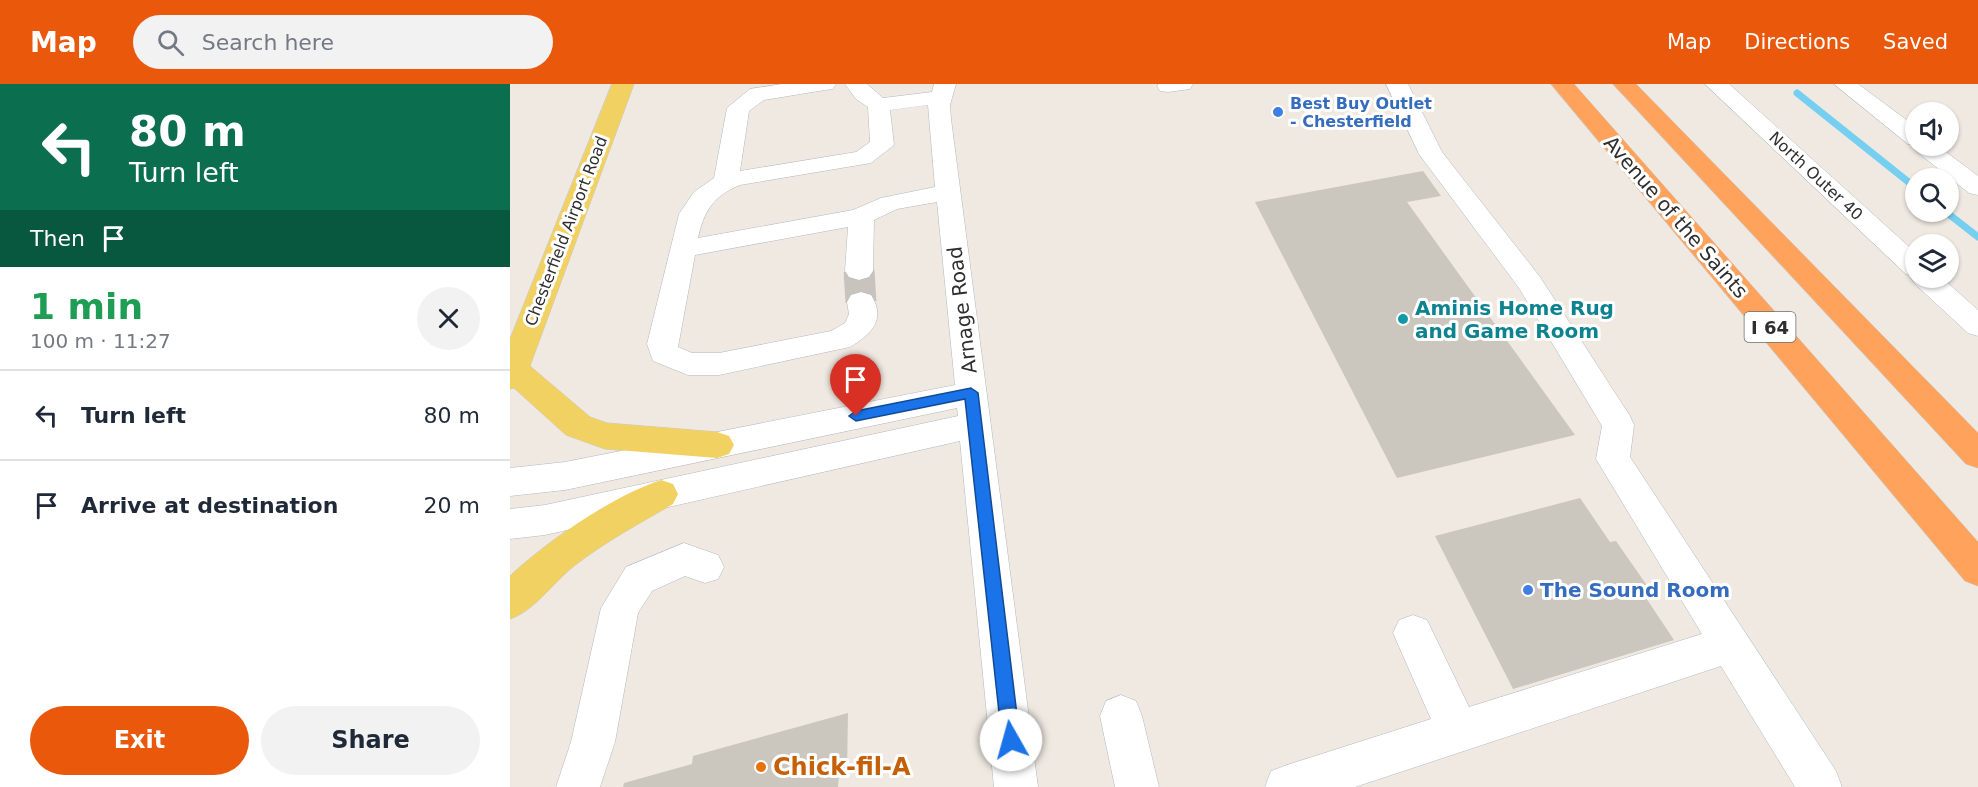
<!DOCTYPE html>
<meta charset="utf-8">
<style>
:root{--surface:#fff;--page:#f2f2f3;--text:#1f2937;--muted:#747a83;--line:#e0e1e3;--accent:#ea580c}
body{margin:0;font-family:"DejaVu Sans",sans-serif;background:var(--page);color:var(--text);height:100vh;display:flex;flex-direction:column;font-size:22px;white-space:nowrap}
*{box-sizing:border-box;margin:0}
p{font-size:20px;color:var(--muted)}
.icon{flex:none;width:33px;height:33px;fill:none;stroke:currentColor;stroke-width:2;stroke-linecap:round;stroke-linejoin:round}
.map{position:relative;flex:1;overflow:hidden}
.details{display:flex;flex-direction:column;background:var(--surface);width:510px}
.details>*{flex:none}
.top-card{background:#0b6e4f;color:#fff;overflow:hidden}
.fabs{position:absolute;left:1395px;top:18px;display:grid;gap:12px}
.fabs a{display:grid;place-items:center;width:54px;height:54px;border-radius:50%;background:var(--surface);box-shadow:0 2px 4px #0004;font-size:30px}
.pin{position:absolute;display:grid;place-items:center;width:51px;height:51px;color:#fff;margin:-62px -26px;border-radius:50% 50% 50% 0;rotate:-45deg;box-shadow:0 0 6px #0007}
.pin .icon{rotate:45deg}
.me{position:absolute;width:66px;margin:-33px;rotate:353deg;stroke-linejoin:round;filter:drop-shadow(0 0 4px #0008)}
.turn{display:flex;align-items:center;gap:21px;height:126px;padding:0 30px;font-size:27px}
.turn .icon{width:78px;height:78px;stroke-width:2.5}
.turn b{display:block;font-size:42px;line-height:51px}
.then{display:flex;align-items:center;height:57px;padding:0 30px;background:#0003;gap:12px;font-size:22px}
.round{display:grid;place-items:center;flex:none;width:63px;height:63px;border-radius:32px;background:var(--page)}
.head{display:flex;align-items:center;justify-content:space-between;height:102px;padding:0 30px}
h1{font-size:36px;font-weight:800;line-height:45px;color:#1e9e55}
.primary-button{display:flex;gap:12px;margin-top:auto;padding:12px 30px}
.primary-button a{flex:1;height:69px;border-radius:36px;background:var(--accent);color:#fff;font-size:24px;font-weight:800;line-height:69px;text-align:center}
.primary-button a+a{background:var(--page);color:var(--text)}
ul{padding:0;list-style:none}
li{display:flex;align-items:center;gap:18px;height:90px;padding:0 30px;border-top:2px solid var(--line)}
li div{flex:1}
li b{display:block;font-size:22px}
li em{font-style:normal}
header{display:flex;align-items:center;gap:36px;box-sizing:border-box;height:84px;padding:0 30px;background:var(--accent);color:#fff}
header strong{font-size:28px}
nav{display:flex;gap:33px;margin-inline-start:auto;font-size:21px}
.search{width:420px;height:54px;background:var(--page);display:flex;align-items:center;gap:15px;box-sizing:border-box;padding:0 21px;border-radius:33px;color:var(--muted);font-size:22px}
main{display:flex;flex:1;min-height:0}
.map>svg:first-child{display:block}
.lines{fill:none;stroke-linecap:round;stroke-linejoin:round}
.stream{stroke:#75cff0;stroke-width:7}
.building{fill:#cbc7bf}
.minor-tunnel{stroke:#c8c4bd;stroke-width:31;stroke-dasharray:31 16;stroke-linecap:butt}
.minor-casing{stroke:#b4b7c1;stroke-width:1}
.major-casing{stroke:#c9c9c9;stroke-width:1}
.highway-casing{stroke:#c9c9c9;stroke-width:1}
.minor{fill:#fff;fill-rule:evenodd}
.major{fill:#f2d163;fill-rule:evenodd}
.highway{fill:#ffa35c;fill-rule:evenodd}
.route{fill:#1a73e8;stroke:#114b97;stroke-width:1.5}
.shop-dot{fill:#3f7fe0;stroke:#fff;stroke-width:2}
.culture-dot{fill:#0f9aa8;stroke:#fff;stroke-width:2}
.food-dot{fill:#e8710a;stroke:#fff;stroke-width:2}
.labels{text-anchor:middle;dominant-baseline:central;stroke-width:6;stroke-linejoin:round;paint-order:stroke}
.far-shop-label{font-size:16px;font-weight:bold;fill:#366cbe;stroke:#fff;text-anchor:start}
.far-street-label{font-size:16px;fill:#2e2e2e;stroke:#fff}
.shield{fill:#fff;stroke:#6d6d6d;stroke-width:1.5}
.shield-label{font-size:18px;font-weight:bold;fill:#2e2e2e}
.street-label{font-size:20px;fill:#2e2e2e;stroke:#fff}
.culture-label{font-size:20px;font-weight:bold;fill:#0d838f;stroke:#fff;text-anchor:start}
.shop-label{font-size:20px;font-weight:bold;fill:#366cbe;stroke:#fff;text-anchor:start}
.near-food-label{font-size:24px;font-weight:bold;fill:#c56008;stroke:#fff;text-anchor:start}
</style>
<header>
<strong>Map</strong>
<div class="search"><svg class="icon" aria-label="search" viewBox="0 0 24 24"><circle cx="10" cy="10" r="6"/><path d="M15 15l6 6"/></svg>Search here</div>
<nav><a>Map</a><a>Directions</a><a>Saved</a></nav>
</header>
<main>
<section class="details">
<div class="top-card">
<div class="turn"><svg class="icon" aria-label="left" viewBox="0 0 24 24"><path d="M17 20v-9H6M10 6l-5 5 5 5"/></svg><div><b>80 m</b>Turn left</div></div>
<div class="then">Then<svg class="icon" aria-label="arrive" viewBox="0 0 24 24"><path d="M6 21V4h12l-3 4 3 4H6"/></svg></div>
</div>
<div class="head"><div><h1>1 min</h1><p>100 m · 11:27</p></div><a class="round"><svg class="icon" aria-label="close" viewBox="0 0 24 24"><path d="M6 6l12 12M18 6L6 18"/></svg></a></div>
<ul>
<li><svg class="icon" aria-label="left" viewBox="0 0 24 24"><path d="M17 20v-9H6M10 6l-5 5 5 5"/></svg><div><b>Turn left</b></div><em>80 m</em></li>
<li><svg class="icon" aria-label="arrive" viewBox="0 0 24 24"><path d="M6 21V4h12l-3 4 3 4H6"/></svg><div><b>Arrive at destination</b></div><em>20 m</em></li>
</ul>
<div class="primary-button"><a>Exit</a><a>Share</a></div>
</section>
<div class="map">
<svg width="1468" height="703" viewBox="0 0 1468 703">
<rect width="100%" height="100%" fill="#efe9e1"/>
<g class="lines">
<path class="stream" d="M1287,9L1406,104
M1436,128L1468,153"/>
</g>
<path class="building" d="M913,87L931,112L897,118L1065,351L887,394L745,118Z
M1070,414L1100,458L1106,457L1138,503L1130,505L1164,556L1003,605L925,452Z
M338,629L337,689L329,691L328,703H113L114,699L182,680L183,672Z"/>
<g class="lines">
<path class="minor-tunnel" d="M349,187L351,218"/>
<defs>
<path id="minor" d="M272,0H326L323,5L315,6L254,16L239,27L230,87L346,68L360,58L358,23L346,15L335,0H357L373,14L422,8L424,0H446L440,21L441,35L528,703H484L450,357L35,451L0,455V425L35,421L448,332L447,324L55,406L0,412V384L55,378L445,301L427,118L387,125L364,136L363,187L359,193L349,196L339,193L335,187L338,143L185,171L168,263L182,269H209L321,247L335,239L339,230L337,218L341,211L351,208L361,211C377,236 360,251 340,263L209,291H178L143,277L137,260L169,130L184,108L204,94L217,24L240,5ZM418,21L425,103L371,114L343,126L188,154C194,127 203,112 230,101L361,79L384,61L380,26Z
M649,0H683L680,5L658,8L650,7L647,2Z
M876,0H898L932,68L1030,193L1120,332L1124,341L1120,373L1326,687L1332,703H1285L1211,582L845,703H755L761,687L777,681L921,635L883,549L889,536L903,531L917,536L959,623L1192,550L1086,375L1092,342L1009,204L909,70Z
M1195,0H1219L1406,169V194H1432L1468,226V252L1458,249L1405,200L1401,194L1402,192L1396,190Z
M1324,0H1348L1406,43V62H1428L1468,92V111L1459,109L1406,67L1403,61L1398,60Z
M174,459L208,471L214,483L208,495L195,499L175,492L142,507L128,529L105,658L90,703H46L61,658L91,524L116,483Z
M611,611L626,617L632,632L649,703H605L590,632L596,617Z"/>
<path id="major" d="M102,0H124L20,282L80,333L97,339L207,348L219,352L224,361L219,370L207,374L95,365L56,351L4,304L0,305V255Z
M151,396L163,400L168,410L163,420C130,439 95,458 64,482C43,499 24,527 0,535V492L3,489C42,454 101,413 151,396Z"/>
<path id="highway" d="M1041,0H1064L1468,458V502L1455,497Z
M1103,0H1126L1468,349V384L1456,380Z"/>
</defs>
<use href="#minor" class="minor-casing"/>
<use href="#major" class="major-casing"/>
<use href="#highway" class="highway-casing"/>
<use href="#minor" class="minor"/>
<use href="#major" class="major"/>
<use href="#highway" class="highway"/>
</g>
<path class="route" d="M461,304L468,309L510,656L507,663L501,665L495,663L492,656L455,315L346,337L339,332L346,327Z"/>
<g class="shop-dot">
<circle cx="768" cy="28" r="6"/>
<circle cx="1018" cy="506" r="6"/>
</g>
<circle class="culture-dot" cx="893" cy="235" r="6"/>
<circle class="food-dot" cx="251" cy="683" r="6"/>
<g class="labels">
<g class="far-shop-label">
<text x="780" y="19">Best Buy Outlet<tspan x="780" dy="18">- Chesterfield</tspan></text>
</g>
<g class="far-street-label">
<text transform="translate(1306 92) rotate(43)">North Outer 40</text>
<text transform="translate(56 147) rotate(-69)">Chesterfield Airport Road</text>
</g>
<rect class="shield" x="1234.5" y="228" width="51" height="30" rx="4.5"/>
<g class="shield-label">
<text x="1260" y="243">I 64</text>
</g>
<g class="street-label">
<text transform="translate(1166 133) rotate(49)">Avenue of the Saints</text>
<text transform="translate(452 226) rotate(-97)">Arnage Road</text>
</g>
<g class="culture-label">
<text x="905" y="224">Aminis Home Rug<tspan x="905" dy="23">and Game Room</tspan></text>
</g>
<g class="shop-label">
<text x="1030" y="506">The Sound Room</text>
</g>
<g class="near-food-label">
<text x="263" y="683">Chick-fil-A</text>
</g>
</g>
</svg>
<div class="fabs">
<a><svg class="icon" aria-label="sound" viewBox="0 0 24 24"><path d="M4 9h4l5-4v14l-5-4H4zM17 9q2 3 0 6"/></svg></a>
<a><svg class="icon" aria-label="search" viewBox="0 0 24 24"><circle cx="10" cy="10" r="6"/><path d="M15 15l6 6"/></svg></a>
<a><svg class="icon" aria-label="layers" viewBox="0 0 24 24"><path d="M12 4l9 5-9 5-9-5zM3 14l9 5 9-5"/></svg></a>
</div>
<div class="pin" style="left:346px;top:332px;background:#d93025"><svg class="icon" aria-label="arrive" viewBox="0 0 24 24"><path d="M6 21V4h12l-3 4 3 4H6"/></svg></div>
<svg class="me" style="left:501px;top:656px" viewBox="-20 -20 40 40"><circle r="19" fill="#fff"/><path d="M0-13L10 11 0 6-10 11z" fill="#1a73e8"/></svg>
</div>
</main>
